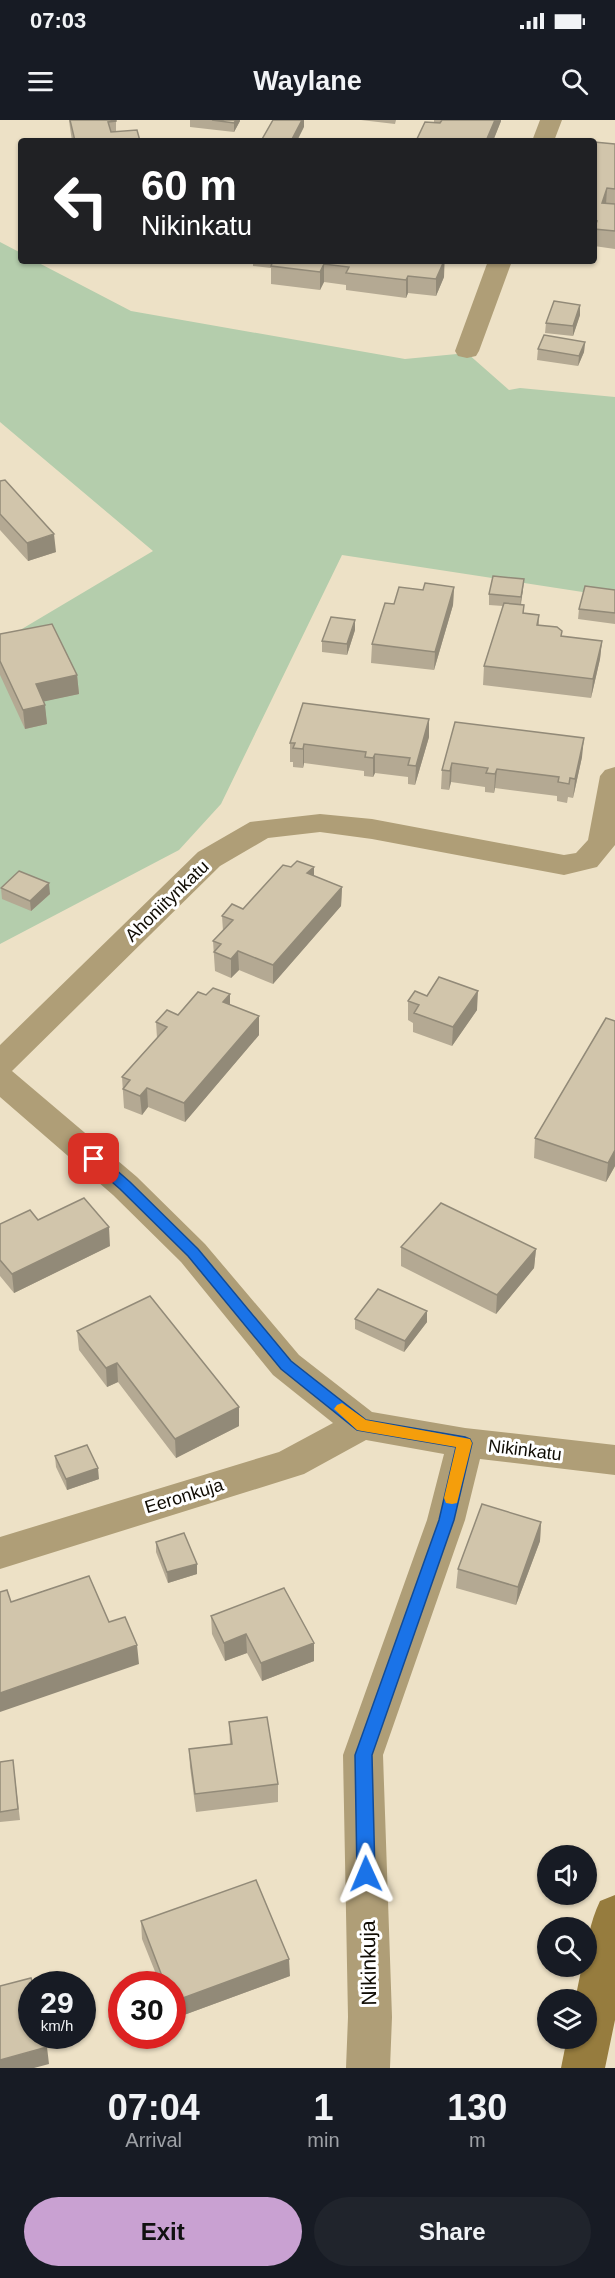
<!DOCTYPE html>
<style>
:root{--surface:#171b24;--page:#20242c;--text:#f1f3f6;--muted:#9ea1a6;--accent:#c9a1d2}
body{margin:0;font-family:Helvetica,sans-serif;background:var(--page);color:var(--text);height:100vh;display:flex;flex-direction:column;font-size:22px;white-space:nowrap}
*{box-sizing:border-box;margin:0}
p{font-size:20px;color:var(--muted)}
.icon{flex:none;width:33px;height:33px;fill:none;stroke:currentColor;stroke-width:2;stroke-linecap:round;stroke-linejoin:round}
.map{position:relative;height:1948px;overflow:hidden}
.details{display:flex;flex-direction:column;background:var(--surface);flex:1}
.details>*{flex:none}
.guide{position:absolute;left:18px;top:18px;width:579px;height:126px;border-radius:6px;box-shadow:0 2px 4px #0004;background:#202124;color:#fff;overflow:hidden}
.buttons{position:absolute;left:537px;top:1725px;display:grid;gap:12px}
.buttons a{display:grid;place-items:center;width:60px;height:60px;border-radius:50%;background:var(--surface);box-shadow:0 2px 4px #0004;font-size:30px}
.speed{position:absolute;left:18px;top:1851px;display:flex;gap:12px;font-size:30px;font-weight:700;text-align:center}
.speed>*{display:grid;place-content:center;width:78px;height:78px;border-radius:50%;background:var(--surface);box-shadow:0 2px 4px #0004;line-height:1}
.speed small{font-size:15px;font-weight:400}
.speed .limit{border:9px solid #d22;background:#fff;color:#111}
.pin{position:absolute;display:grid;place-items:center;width:51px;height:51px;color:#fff;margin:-26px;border-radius:12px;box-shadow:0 3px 9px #0006}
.me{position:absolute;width:66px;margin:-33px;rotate:359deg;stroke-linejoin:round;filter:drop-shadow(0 0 4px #0008)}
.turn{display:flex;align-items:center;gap:21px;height:126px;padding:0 24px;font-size:27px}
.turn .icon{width:78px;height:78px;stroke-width:2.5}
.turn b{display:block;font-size:42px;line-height:51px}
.eta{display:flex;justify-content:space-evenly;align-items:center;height:102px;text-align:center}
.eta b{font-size:36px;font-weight:600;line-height:42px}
.action{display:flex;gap:12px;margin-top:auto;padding:12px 24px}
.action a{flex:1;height:69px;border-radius:36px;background:var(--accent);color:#111;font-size:24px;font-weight:600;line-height:69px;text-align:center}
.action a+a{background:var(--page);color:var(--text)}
.status{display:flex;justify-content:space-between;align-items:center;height:42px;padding:0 30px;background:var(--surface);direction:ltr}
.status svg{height:16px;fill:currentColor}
header{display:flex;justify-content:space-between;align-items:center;height:78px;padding:0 24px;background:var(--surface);font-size:27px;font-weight:600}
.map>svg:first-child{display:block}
.green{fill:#b4cdac}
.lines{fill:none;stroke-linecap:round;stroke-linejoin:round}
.street{fill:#af9e77;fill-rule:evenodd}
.secondary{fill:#967c3e;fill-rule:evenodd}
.wall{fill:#b4a993}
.shaded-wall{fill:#928a78}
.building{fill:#d1c5ab;stroke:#928a78;stroke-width:1.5}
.route{fill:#1a73e8;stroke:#114b97;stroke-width:1.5}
.slow{fill:#f59e0b}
.labels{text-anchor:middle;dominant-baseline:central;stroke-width:6;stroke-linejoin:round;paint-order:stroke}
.street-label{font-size:18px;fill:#100c04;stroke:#fff}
.near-street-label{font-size:21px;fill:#100c04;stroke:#fff}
</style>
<div class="status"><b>07:03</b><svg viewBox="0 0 49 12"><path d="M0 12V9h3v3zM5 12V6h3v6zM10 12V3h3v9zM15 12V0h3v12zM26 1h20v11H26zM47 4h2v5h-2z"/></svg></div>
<header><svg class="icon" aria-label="menu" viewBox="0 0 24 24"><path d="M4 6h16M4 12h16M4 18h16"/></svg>Waylane<svg class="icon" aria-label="search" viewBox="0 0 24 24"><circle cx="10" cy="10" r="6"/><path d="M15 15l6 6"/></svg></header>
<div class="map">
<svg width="615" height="1948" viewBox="0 0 615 1948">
<rect width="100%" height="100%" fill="#ede1c6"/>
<path class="green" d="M0,122L21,133V141H35L131,191L405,239L467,233L509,270L520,268L615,277V477L342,435L221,684L179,730L0,824V522L153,431L0,302Z"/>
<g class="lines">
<path class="street" d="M540,0H562L554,21H532Z
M488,141H512L479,231L476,236L467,238L458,236L455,231Z
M615,647V725L597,747L564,755L372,719L320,712L268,718L220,746L12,951L137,1057L205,1124L299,1235L372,1292L465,1308L615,1325V1355L480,1339L465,1400L383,1635L392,1897L390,1948H346L348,1897L343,1635L427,1400L444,1334L366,1320L304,1354L0,1449V1417L279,1332L333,1303L273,1255L181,1142L113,1075L0,977V925L198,732L250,702L320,694L372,699L564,735L576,733L588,720L600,656L605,650Z"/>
<path class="secondary" d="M615,1775V1900L605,1948H561L567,1918H586V1880H575L582,1846H586C586,1824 590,1802 600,1781Z"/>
</g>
<path class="wall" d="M69,0H116V11L140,21H72L70,8Z
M190,0H240V1L234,12L190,7Z
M361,0H396L395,4Z
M434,0H495L501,1L493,21L434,2Z
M594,22L615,24V129L594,126Z
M253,141H445L444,157L436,176L408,173L406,178L346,170V165L324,162L320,170L271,164V148L253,146Z
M580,185V195L573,216L545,213L546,203Z
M585,222L584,232L578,246L537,240L538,229Z
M0,361L56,432L28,441L0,410Z
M454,467L453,485L434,550L371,543L372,524L394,484L423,470Z
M523,469L521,485L524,493L539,495V505L561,516L602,521L600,539L591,578L483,565L484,546L503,486L489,485V474Z
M615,470V504L578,499L579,489Z
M355,510L347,535L322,532V521Z
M0,514L77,555L79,574L44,581L47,604L25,609L0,555Z
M429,599V617L415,665L408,664V657L375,653L373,657L364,656V651L304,643L303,648L293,647V642H290V623Z
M455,602L582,637L573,678L568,677L567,683L557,681V676L495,668L494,673L485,672V667L451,662L449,670L441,669L442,650Z
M291,747H314V756L342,767L341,786L273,864L239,850L231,858L215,851L213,821L223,811L222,796L243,789Z
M1,768L50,774L31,791L2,779Z
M427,876L477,890L452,926L413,912V903L408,900V881Z
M230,885L259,915L185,1002L148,987L142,995L124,988L122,957L157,918L156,902L178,895Z
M535,1018L615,1046L606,1062L534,1038Z
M38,1100L110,1126L14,1173L0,1156V1104Z
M401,1127L536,1129L534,1148L496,1194L401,1146Z
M427,1191V1202L404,1232L355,1209V1199Z
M77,1211L239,1306L176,1338L118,1262L107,1267L79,1230Z
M55,1336L99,1359L67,1370L56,1347Z
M541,1402L540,1421L516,1485L456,1468L458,1449Z
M156,1422L197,1454L168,1463L156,1432Z
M211,1496L314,1523V1541L262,1561L247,1533L225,1541L212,1514Z
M229,1602L278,1664V1682L196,1692L190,1647L189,1629L230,1624Z
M13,1640L20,1700L0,1702V1642Z
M141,1801L290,1856L173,1899L172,1864H160L142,1819Z"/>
<path class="shaded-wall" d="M236,0H240V1L234,12V3Z
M302,0H304V7L297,21H291Z
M495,0H501V1L493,21H486Z
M607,68L606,85L602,83Z
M444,141V157L436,176V159Z
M324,144V162L320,170V152Z
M408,156V173L406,178V160Z
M580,185V195L573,216V206Z
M585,222L584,232L578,246L579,236Z
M54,414L56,432L28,441L27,423Z
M524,459L523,469L520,488L521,477Z
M454,467L453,485L434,550L435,532Z
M355,500V510L347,535V524Z
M602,521L600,539L591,578L593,559Z
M77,555L79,574L37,583L36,564Z
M45,585L47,604L25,609L23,590Z
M429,599V617L415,665L416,646Z
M584,618L582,637L573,678L575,659Z
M304,624V643L303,648V629Z
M375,634V653L373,657V638Z
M452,643L451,662L449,670L450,651Z
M497,649L495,668L494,673L495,654Z
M314,747V766L307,753Z
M49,763L50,774L31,791L30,781Z
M342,767L341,786L273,864V845Z
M238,831L239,850L231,858V839Z
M478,871L477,890L452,926L453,907Z
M230,874V893L223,882Z
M259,896V915L185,1002L184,983Z
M147,968L148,987L142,995L140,976Z
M615,1030V1046L606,1062L608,1043Z
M109,1107L110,1126L14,1173L12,1154Z
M536,1129L534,1148L496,1194L497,1175Z
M427,1191V1202L404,1232L405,1221Z
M117,1243L118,1262L107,1267L106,1248Z
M239,1287V1306L176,1338L175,1319Z
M98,1348L99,1359L67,1370L66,1359Z
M541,1402L540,1421L516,1485L518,1467Z
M197,1444V1454L168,1463L167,1452Z
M246,1514L247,1533L225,1541L224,1523Z
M314,1523V1541L262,1561L261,1543Z
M137,1525L139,1544L0,1592V1573Z
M289,1839L290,1856L173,1899L172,1882Z
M47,1927L49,1944L34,1948H0V1940Z"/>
<path class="building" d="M70,0H116V1L108,2L111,12L137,10L140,21H75Z
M212,0H236L234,3Z
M273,0H302L291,21H261Z
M442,0H495L486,21H416L425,2L440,3Z
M594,22L615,24V69L607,68L602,83L615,84V111L594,109L597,101H594Z
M273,141H444L436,159L408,156L406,160L346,153L349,147L324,144L320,152L271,146Z
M554,181L580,185L573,206L546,203Z
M544,215L585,222L579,236L538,229Z
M5,360L54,414L27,423L0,394V361Z
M493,456L524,459L521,477L489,474Z
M425,463L454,467L435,532L372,524L385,483L394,484L399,467L423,470Z
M585,466L615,470V493L579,489Z
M504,483L524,485L523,493L539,495L537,505L557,507L562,511L561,516L602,521L593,559L484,546Z
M331,497L355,500L347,524L322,521Z
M52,504L77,555L36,564L45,585L23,590L0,541V514Z
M303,583L429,599L416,646L408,645L410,638L375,634L373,638L365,637L366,632L304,624L303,629L293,628L295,623H290Z
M455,602L584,618L575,659L570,658L569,664L558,662L559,657L497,649L495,654L486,653L488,648L452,643L450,651L442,650Z
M297,741L314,747L307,753L342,767L273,845L238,831L231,839L214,832L221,824L213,821L233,800L222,796L232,784L243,789L283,745L291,747Z
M19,751L49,763L30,781L1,768Z
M439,857L478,871L453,907L414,893L419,885L408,881L415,871L427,876Z
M213,868L230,874L223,882L259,896L184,983L147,968L140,976L123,969L130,960L122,957L167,907L156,902L167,890L178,895L198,872L206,875Z
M606,898L615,901V1030L608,1043L535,1018Z
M84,1078L109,1107L12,1154L0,1140V1104L30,1090L38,1100Z
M441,1083L536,1129L497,1175L401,1127Z
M378,1169L427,1191L405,1221L355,1199Z
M150,1176L239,1287L175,1319L117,1243L106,1248L77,1211Z
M87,1325L98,1348L66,1359L55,1336Z
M482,1384L541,1402L518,1467L458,1449Z
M184,1413L197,1444L167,1452L156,1422Z
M89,1456L109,1502L125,1497L137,1525L0,1573V1472L7,1470L11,1482Z
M284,1468L314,1523L261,1543L246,1514L224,1523L211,1496Z
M267,1597L278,1664L195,1674L189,1629L232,1624L229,1602Z
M13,1640L18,1689L0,1692V1642Z
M256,1760L289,1839L172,1882V1864H165L141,1801Z
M31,1858L33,1864H32V1916H44L47,1927L0,1940V1866Z"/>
<path class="route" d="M94,1034L99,1035L130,1062L198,1129L291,1241L366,1300L465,1317L470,1319L472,1323L454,1400L372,1635L375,1754L372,1760L366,1762L360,1760L357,1754L355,1635L439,1400L456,1327L357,1310L281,1249L188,1136L120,1069L89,1042L87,1039Z"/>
<path class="slow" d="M342,1283L366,1300L470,1319L472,1323L457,1383L452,1384L446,1383L444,1378L456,1327L362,1311L357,1310L334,1289L337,1285Z"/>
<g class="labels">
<g class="street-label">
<text transform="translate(167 781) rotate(-44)">Ahoniitynkatu</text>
<text transform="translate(525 1330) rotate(7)">Nikinkatu</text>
<text transform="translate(184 1376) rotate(-17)">Eeronkuja</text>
</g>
<g class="near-street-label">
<text transform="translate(368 1843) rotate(-91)">Nikinkuja</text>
</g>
</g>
</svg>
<div class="buttons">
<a><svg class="icon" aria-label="sound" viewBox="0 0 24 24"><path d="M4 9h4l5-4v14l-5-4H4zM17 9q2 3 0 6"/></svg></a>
<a><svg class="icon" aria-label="search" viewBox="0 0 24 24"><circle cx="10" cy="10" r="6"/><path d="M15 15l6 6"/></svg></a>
<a><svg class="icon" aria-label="layers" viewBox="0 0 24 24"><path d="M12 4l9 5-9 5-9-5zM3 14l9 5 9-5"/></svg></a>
</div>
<div class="speed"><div>29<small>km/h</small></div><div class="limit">30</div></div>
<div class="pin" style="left:94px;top:1039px;background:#d93025"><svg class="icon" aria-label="arrive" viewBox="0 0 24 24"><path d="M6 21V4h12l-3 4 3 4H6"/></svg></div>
<svg class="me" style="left:366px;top:1754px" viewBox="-20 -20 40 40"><path d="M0-17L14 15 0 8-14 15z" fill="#1a73e8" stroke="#fff" stroke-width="4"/></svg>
<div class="guide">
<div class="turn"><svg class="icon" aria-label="left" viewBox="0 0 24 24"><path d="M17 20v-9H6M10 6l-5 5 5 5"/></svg><div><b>60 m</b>Nikinkatu</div></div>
</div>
</div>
<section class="details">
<div class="eta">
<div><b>07:04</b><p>Arrival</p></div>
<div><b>1</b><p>min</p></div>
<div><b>130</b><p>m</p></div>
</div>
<div class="action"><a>Exit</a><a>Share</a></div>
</section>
